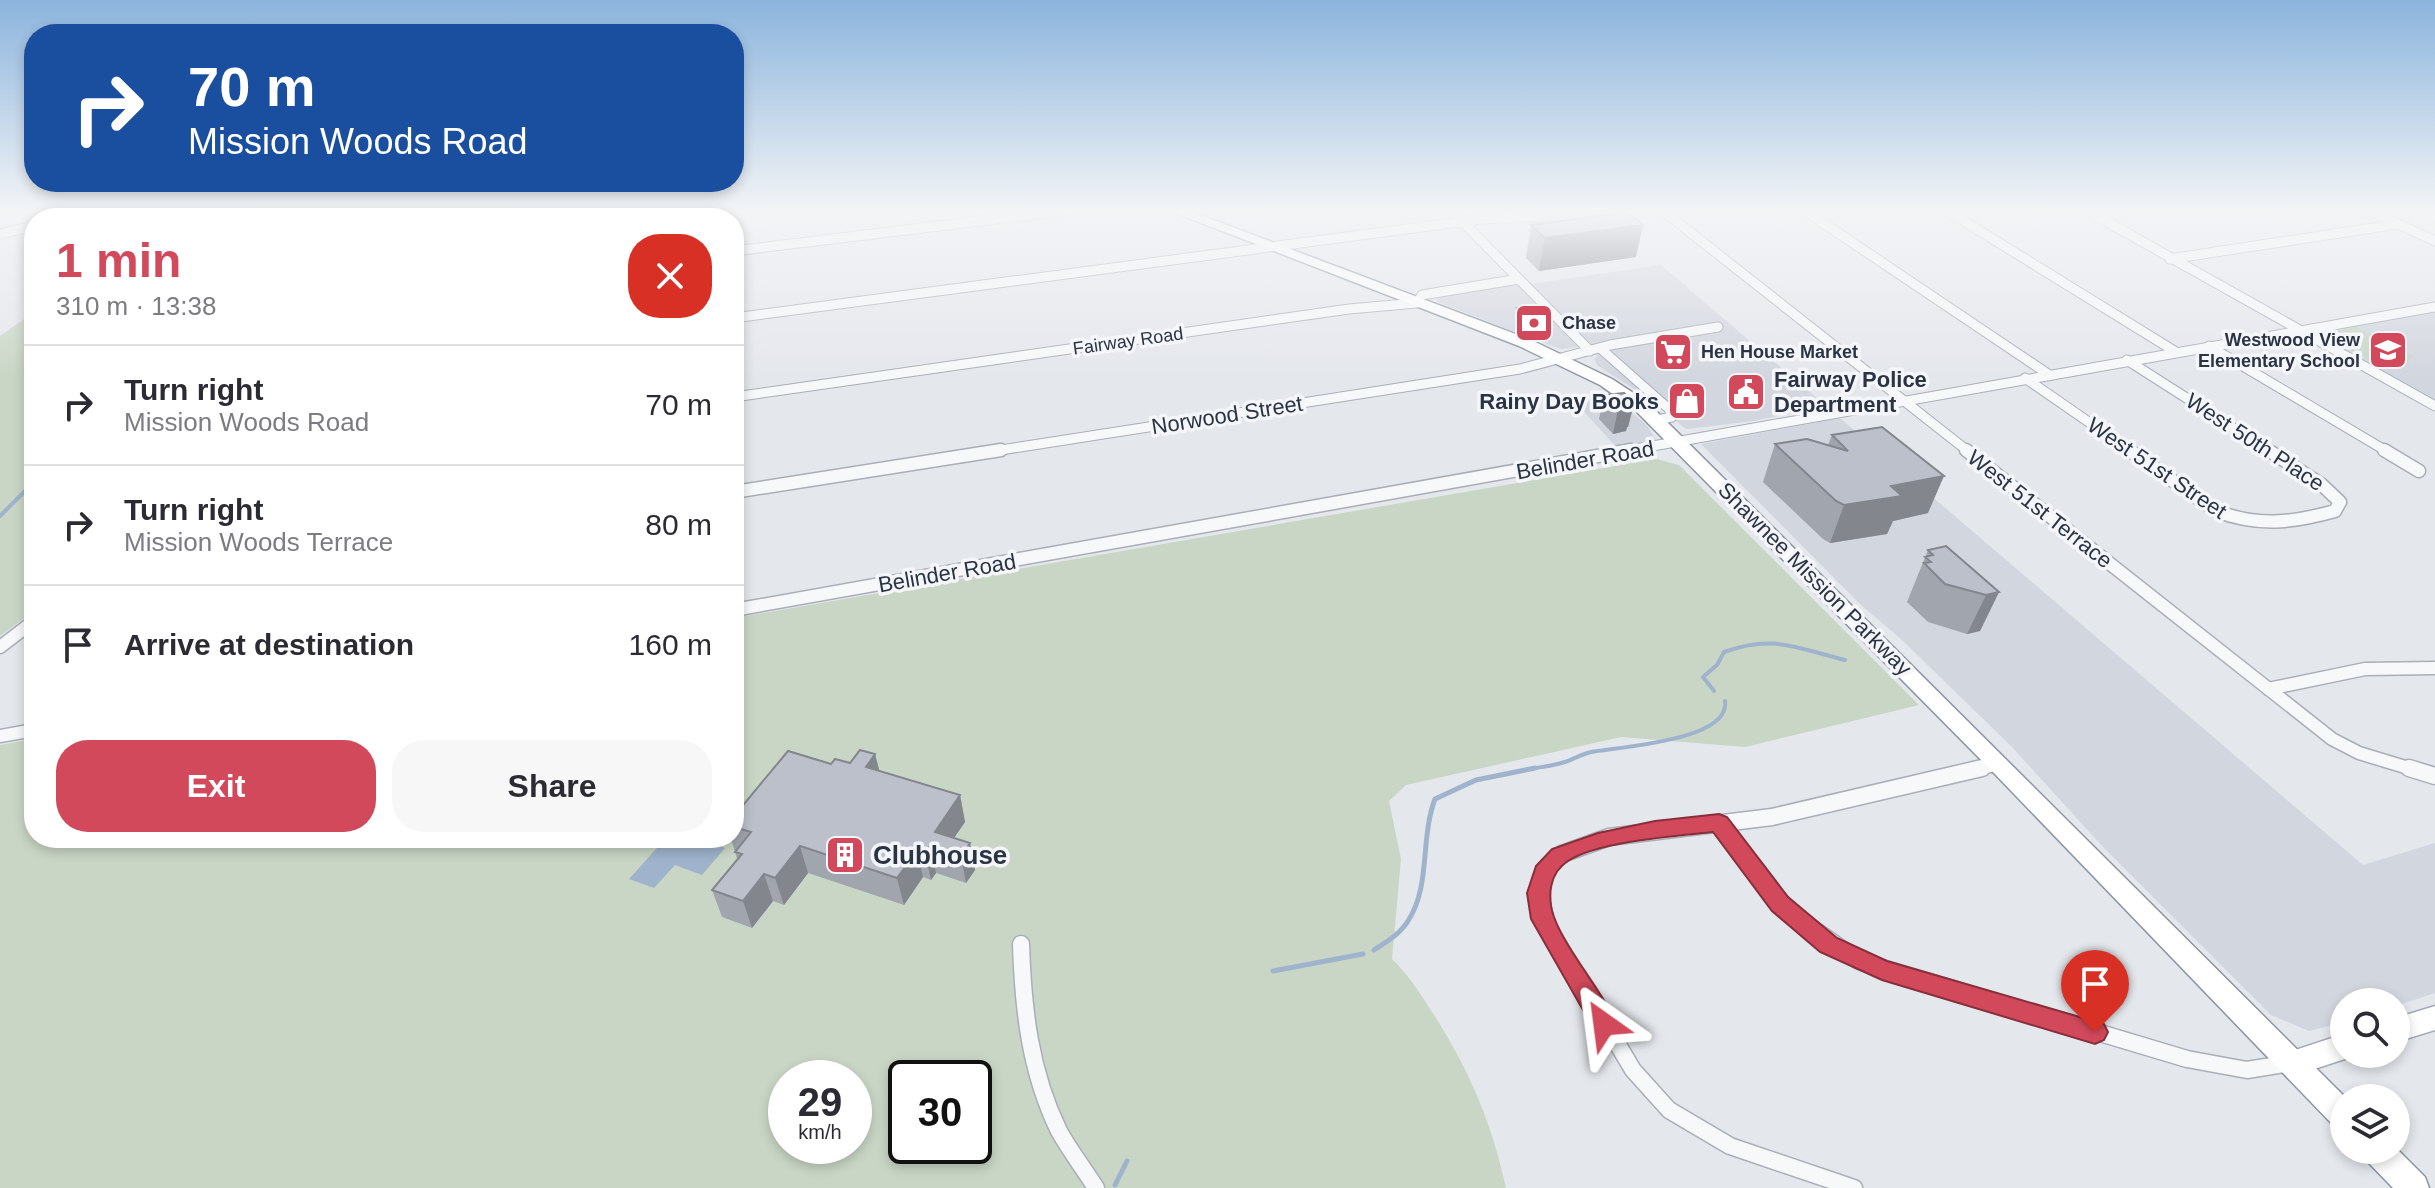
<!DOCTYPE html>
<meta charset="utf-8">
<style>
:root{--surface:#fff;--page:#f7f7f7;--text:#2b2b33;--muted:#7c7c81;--line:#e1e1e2;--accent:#d1495b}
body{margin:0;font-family:Arial,sans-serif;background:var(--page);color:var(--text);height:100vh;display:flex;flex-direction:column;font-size:30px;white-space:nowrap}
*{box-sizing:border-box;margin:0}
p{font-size:26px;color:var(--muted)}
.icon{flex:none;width:44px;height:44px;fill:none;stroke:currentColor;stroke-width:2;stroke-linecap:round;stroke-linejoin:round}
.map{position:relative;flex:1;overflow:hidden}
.side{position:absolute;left:24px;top:208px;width:720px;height:640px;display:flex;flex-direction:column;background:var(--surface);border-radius:32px;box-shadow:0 4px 12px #0003}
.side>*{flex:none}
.top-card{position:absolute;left:24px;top:24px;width:720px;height:168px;border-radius:32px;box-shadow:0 4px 12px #0003;background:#1a4fa0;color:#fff;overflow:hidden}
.fabs{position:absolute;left:2330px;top:988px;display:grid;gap:16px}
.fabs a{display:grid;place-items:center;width:80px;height:80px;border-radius:50%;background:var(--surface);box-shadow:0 4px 12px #0003;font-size:40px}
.speed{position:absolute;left:768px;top:1060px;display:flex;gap:16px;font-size:40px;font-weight:700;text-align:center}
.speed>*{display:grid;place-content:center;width:104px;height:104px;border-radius:50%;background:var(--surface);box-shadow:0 4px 12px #0003;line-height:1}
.speed small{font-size:20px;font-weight:400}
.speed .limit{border:4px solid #111;border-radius:12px;background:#fff;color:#111}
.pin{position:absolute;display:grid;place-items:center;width:68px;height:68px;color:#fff;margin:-82px -34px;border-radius:50% 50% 50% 0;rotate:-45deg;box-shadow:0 0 8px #0007}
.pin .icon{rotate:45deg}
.me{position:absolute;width:88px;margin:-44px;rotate:329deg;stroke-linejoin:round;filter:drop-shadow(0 0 6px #0008)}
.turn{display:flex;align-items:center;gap:28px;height:168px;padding:0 32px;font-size:36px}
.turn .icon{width:104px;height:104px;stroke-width:2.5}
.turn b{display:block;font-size:56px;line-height:68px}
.round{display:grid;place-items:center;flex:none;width:84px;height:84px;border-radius:32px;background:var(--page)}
.headline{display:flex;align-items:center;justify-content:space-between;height:136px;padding:0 32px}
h1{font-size:48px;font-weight:700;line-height:60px;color:var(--accent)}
.cta{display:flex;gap:16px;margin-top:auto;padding:16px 32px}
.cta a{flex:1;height:92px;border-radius:32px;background:var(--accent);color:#fff;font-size:32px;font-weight:700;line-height:92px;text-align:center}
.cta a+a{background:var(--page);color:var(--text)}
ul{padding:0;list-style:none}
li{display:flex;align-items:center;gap:24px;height:120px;padding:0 32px;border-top:2px solid var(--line)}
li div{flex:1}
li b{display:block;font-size:30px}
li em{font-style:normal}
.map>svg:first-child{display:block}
.built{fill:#d2d6de}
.green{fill:#c9d6c5;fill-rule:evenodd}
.water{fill:#9fb4cc}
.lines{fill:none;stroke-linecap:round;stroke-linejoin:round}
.stream-far2{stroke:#9fb4cc;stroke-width:3}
.stream-far1{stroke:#9fb4cc;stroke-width:4}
.stream{stroke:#9fb4cc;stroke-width:5}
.minor-far2-casing{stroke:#a9aeb7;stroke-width:11}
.minor-far1-casing{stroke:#a9aeb7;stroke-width:15}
.minor-casing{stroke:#a9aeb7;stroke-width:19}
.primary-casing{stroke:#a3abb8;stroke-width:3}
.trunk-casing{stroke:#8b94a3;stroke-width:3}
.minor-far2{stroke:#f7f8fa;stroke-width:9}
.minor-far1{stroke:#f7f8fa;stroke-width:12}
.minor{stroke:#f7f8fa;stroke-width:16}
.primary{fill:#fff;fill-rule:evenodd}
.trunk{fill:#fff;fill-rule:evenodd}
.wall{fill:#a1a5ae}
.shaded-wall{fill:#83868d}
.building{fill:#bbc0ca;stroke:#83868d;stroke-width:2}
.route{fill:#d1495b;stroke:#882f3b;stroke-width:2}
.labels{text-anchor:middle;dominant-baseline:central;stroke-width:7;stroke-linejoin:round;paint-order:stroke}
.far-poi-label{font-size:18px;font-weight:bold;fill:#2b3445;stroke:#f4f6f9;text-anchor:start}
.far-street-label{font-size:18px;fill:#2b3445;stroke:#f4f6f9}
.poi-label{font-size:22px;font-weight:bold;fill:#2b3445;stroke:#f4f6f9;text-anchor:start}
.street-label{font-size:22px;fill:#2b3445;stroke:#f4f6f9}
.near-poi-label{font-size:26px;font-weight:bold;fill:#2b3445;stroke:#f4f6f9;text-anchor:start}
</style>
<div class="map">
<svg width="2435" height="1188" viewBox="0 0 2435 1188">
<rect width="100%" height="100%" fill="#e4e7ec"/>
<path class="built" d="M1661,265L1826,406L1753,421L1686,429L1648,398L1597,365L1594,359L1598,356L1535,293L1530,284Z
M1510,283L1523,288L1578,347L1560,349L1437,302L1436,298Z
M2435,309V401L2315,335L2313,331Z
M1612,397L1646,424L1657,441L1620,451L1576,403Z
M1840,418L2363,865L2435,843V993L2396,1006V1002H2344V1022L2309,1031L2271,1015L2103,847L2013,748L1902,640L1859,603L1701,444Z"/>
<path class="green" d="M244,210H516L501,218H212Z
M34,312V611L0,636V336Z
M2357,327L2413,356L2405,366L2387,370L2319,334Z
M1656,459L1679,465L1919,705L1745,747L1621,737L1406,785L1389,801L1401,859L1392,959C1410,976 1422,997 1436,1018C1471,1074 1492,1124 1506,1188H0V745L34,739V838H734V618ZM786,1078H854V1146H786ZM906,1078H974V1146H906Z"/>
<path class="water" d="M666,838H696L725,848L702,875L675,865L654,888L629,879Z"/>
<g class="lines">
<path class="stream-far2" d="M401,218L429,210"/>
<path class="stream-far1" d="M0,516L34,482
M1714,691L1703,677L1717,665L1724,652C1774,634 1796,648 1845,660
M1525,770C1539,767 1554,766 1568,761C1575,758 1583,754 1591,752C1618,747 1731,741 1725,701"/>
<path class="stream" d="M1374,950C1386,942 1400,934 1408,921C1431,886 1420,838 1435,799L1476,780L1535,768
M1273,971L1363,954
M1115,1185L1127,1161"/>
<defs>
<path id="minor-far2" d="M1451,210L1590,351
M1662,210L1969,452
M1804,210L2048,374
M1946,210L2176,352
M2086,210L2435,406
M2368,210L2435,241
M69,218L99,210
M510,218L579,210
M0,234L34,226
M734,251L1070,210
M2170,259L2398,224
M734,318L1482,219L1547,216
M2209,346L2388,452
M1600,348L1669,409L1672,417L1657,420
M2127,360L2271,452
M2025,378L2132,452
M734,397L1349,309L1417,303L1422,295L1519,279
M988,452L1520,369L1610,345L1718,327
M1619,452L2435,307"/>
<path id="minor-far1" d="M1966,450L2332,739L2359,753L2415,770
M2129,450L2216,511C2258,527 2292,523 2335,511L2340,502L2321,484L2268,450
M2384,450L2419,471
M734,492L1001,450
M734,610L1631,450
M0,647L34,621
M2268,689L2365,669L2435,668
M0,736L34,730
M1974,770L1999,764"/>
<path id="minor" d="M2409,768L2435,776
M1719,823L1764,884L1796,917L1859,961L2187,1059L2247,1070L2290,1063
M1021,944C1023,1009 1030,1072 1059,1131C1070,1151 1084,1169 1096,1188
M1854,1188L1730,1146L1669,1110L1633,1070L1543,919L1541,883L1548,867L1562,854L1609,837L1772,817L1982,768"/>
<path id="primary" d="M2435,1006V1030L2396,1042V1018Z
M2344,1034V1054L2354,1056L2293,1076L2283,1072L2279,1063L2283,1054Z"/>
<path id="trunk" d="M1168,210H1187L1531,340L1612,379L1647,402L2346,1098L2344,1130L2334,1126L1991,770L1635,410L1600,385L1519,346Z
M2396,1148L2425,1177L2429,1188H2393L2366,1160L2362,1150Z"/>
</defs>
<use href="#minor-far2" class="minor-far2-casing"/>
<use href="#minor-far1" class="minor-far1-casing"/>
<use href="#minor" class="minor-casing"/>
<use href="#primary" class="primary-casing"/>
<use href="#trunk" class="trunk-casing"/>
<use href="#minor-far2" class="minor-far2"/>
<use href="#minor-far1" class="minor-far1"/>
<use href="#minor" class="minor"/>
<use href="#primary" class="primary"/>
<use href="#trunk" class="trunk"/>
</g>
<path class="wall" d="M1531,225L1636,257L1539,271L1526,258Z
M1517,308L1545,327L1524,330L1515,320Z
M1604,395L1634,403L1628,427H1627L1626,431L1613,434L1599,419Z
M1832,435L1928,513L1893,521L1887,534L1830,543L1823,539L1763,482L1775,444L1828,445Z
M1928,550L1999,592L1980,631L1967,634L1928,622L1907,602Z
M875,754L879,771L960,795L965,822L954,838L975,870L966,883L936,873L931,880L923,877L904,905L808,873L784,905L773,901L752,928L722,917L712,890L737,859L731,838H734V816L850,763Z"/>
<path class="shaded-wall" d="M1643,225L1636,257L1539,271L1545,238Z
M1547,315L1545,327L1524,330L1526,318Z
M1634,403L1628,427H1627L1626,431L1613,434L1618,409L1628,404Z
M1944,476L1928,513L1893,521L1887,534L1830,543L1844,505L1891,486Z
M1999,592L1980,631L1967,634L1986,595Z
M875,754L882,781L866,767Z
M960,795L965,822L945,851L935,832Z
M970,843L975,870L966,883L961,856Z
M800,846L808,873L784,905L775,878Z
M930,846L936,873L931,880L925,853Z
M917,851L923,877L904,905L897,878Z
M764,874L773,901L752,928L743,901Z"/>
<path class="building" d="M1627,212L1643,225L1545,238L1531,225Z
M1538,305L1547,315L1526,318L1517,308Z
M1624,393L1634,403L1628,404L1631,407L1618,409L1604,395Z
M1882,427L1944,476L1891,486L1902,496L1844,505L1836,501L1775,444L1807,439L1848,451L1832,435Z
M1946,546L1999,592L1986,595L1945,584L1924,563L1931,562L1925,557L1933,555L1928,550Z
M860,750L875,754L866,767L960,795L935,832L970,843L961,856L930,846L925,853L917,851L897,878L800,846L775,878L764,874L743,901L712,890L742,854L735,852L751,832L734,827V816L788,751L831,764L835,759L850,763Z"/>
<linearGradient id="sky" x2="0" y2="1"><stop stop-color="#8bb4dd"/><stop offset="0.56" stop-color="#f3f4f6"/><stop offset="1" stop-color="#f3f4f6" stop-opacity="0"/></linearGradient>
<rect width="2435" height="377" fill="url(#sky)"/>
<path class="route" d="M1719,814L1727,817L1788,897L1837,938L1887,961L2104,1024L2108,1032L2104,1040L2095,1044L1882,980L1820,952L1772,911L1713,832C1676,836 1599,841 1568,861C1549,873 1547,897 1554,917C1566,950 1601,989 1617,1024L1613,1031L1604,1035L1595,1031L1531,919L1527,893L1536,866L1552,849L1598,833L1655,821Z"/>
<defs>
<symbol id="bank-square" viewBox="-11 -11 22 22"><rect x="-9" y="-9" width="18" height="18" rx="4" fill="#d1495b" stroke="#f4f6f9"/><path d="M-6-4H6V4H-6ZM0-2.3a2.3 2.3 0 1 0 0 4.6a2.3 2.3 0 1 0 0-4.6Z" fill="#fff"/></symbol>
<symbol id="school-square" viewBox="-11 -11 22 22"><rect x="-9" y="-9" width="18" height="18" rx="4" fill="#d1495b" stroke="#f4f6f9"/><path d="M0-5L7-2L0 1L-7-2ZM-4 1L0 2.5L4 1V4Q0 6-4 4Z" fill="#fff"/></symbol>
<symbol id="supermarket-square" viewBox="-11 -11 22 22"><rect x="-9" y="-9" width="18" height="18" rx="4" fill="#d1495b" stroke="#f4f6f9"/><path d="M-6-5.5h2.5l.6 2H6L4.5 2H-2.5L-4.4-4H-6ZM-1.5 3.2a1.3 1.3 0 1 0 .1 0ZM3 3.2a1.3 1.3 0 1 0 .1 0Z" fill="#fff"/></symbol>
<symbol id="civic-square" viewBox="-11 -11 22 22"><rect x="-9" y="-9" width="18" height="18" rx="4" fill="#d1495b" stroke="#f4f6f9"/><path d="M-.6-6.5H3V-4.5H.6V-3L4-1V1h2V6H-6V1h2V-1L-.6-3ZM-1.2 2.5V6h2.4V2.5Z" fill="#fff"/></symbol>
<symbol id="shop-square" viewBox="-11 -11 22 22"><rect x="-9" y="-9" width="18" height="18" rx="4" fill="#d1495b" stroke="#f4f6f9"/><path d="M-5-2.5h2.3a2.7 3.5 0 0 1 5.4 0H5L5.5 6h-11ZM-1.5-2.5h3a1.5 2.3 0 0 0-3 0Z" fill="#fff"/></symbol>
<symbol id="building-square" viewBox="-11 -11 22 22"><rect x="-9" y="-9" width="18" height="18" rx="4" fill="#d1495b" stroke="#f4f6f9"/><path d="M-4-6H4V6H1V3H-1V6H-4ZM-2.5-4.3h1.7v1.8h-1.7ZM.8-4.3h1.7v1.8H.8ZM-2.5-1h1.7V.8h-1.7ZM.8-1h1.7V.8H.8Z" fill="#fff"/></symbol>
</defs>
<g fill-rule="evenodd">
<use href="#bank-square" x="1512" y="301" width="44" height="44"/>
<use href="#school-square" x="2366" y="328" width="44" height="44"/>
<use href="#supermarket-square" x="1651" y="330" width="44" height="44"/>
<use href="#civic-square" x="1724" y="370" width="44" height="44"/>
<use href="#shop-square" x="1665" y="379" width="44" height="44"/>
<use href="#building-square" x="823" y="833" width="44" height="44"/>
</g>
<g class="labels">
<g class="far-poi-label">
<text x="1562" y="323">Chase</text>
<text x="2360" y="340" text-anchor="end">Westwood View<tspan x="2360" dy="21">Elementary School</tspan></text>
<text x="1701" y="352">Hen House Market</text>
</g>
<g class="far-street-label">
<text transform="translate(1128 341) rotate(-8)">Fairway Road</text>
</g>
<g class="poi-label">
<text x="1774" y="379">Fairway Police<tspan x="1774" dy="25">Department</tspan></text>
<text x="1659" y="401" text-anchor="end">Rainy Day Books</text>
</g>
<g class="street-label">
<text transform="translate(1227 415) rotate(-9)">Norwood Street</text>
<text transform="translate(2255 442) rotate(33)">West 50th Place</text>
<text transform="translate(1585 460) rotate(-10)">Belinder Road</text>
<text transform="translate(2157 468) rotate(34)">West 51st Street</text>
<text transform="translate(2040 509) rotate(38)">West 51st Terrace</text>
<text transform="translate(947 573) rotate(-10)">Belinder Road</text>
<text transform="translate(1815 579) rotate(45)">Shawnee Mission Parkway</text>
</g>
<g class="near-poi-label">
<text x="873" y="855">Clubhouse</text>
</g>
</g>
</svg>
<div class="fabs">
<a><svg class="icon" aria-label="search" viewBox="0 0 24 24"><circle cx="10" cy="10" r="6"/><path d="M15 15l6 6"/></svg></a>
<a><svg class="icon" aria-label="layers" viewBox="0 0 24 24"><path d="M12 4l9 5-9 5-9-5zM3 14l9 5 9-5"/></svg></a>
</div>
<div class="speed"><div>29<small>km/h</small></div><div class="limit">30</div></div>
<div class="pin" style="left:2095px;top:1032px;background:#d93025"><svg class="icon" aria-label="arrive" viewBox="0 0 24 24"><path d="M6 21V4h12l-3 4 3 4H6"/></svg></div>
<svg class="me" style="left:1604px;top:1024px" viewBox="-20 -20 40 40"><path d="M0-17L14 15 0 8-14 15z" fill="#d1495b" stroke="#fff" stroke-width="4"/></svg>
<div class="top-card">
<div class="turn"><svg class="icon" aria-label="right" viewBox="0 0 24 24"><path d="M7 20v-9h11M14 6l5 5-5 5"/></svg><div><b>70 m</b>Mission Woods Road</div></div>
</div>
<section class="side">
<div class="headline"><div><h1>1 min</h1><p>310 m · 13:38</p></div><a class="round" style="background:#d93025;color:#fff"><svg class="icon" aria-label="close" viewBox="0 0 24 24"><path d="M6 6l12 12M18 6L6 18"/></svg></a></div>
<ul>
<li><svg class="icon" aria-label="right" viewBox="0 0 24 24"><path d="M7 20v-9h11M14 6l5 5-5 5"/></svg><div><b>Turn right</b><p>Mission Woods Road</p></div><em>70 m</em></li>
<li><svg class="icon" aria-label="right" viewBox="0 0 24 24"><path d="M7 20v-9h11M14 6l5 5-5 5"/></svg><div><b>Turn right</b><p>Mission Woods Terrace</p></div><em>80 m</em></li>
<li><svg class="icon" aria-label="arrive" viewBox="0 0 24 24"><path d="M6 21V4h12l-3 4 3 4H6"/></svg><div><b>Arrive at destination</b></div><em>160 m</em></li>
</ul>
<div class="cta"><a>Exit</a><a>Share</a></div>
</section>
</div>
